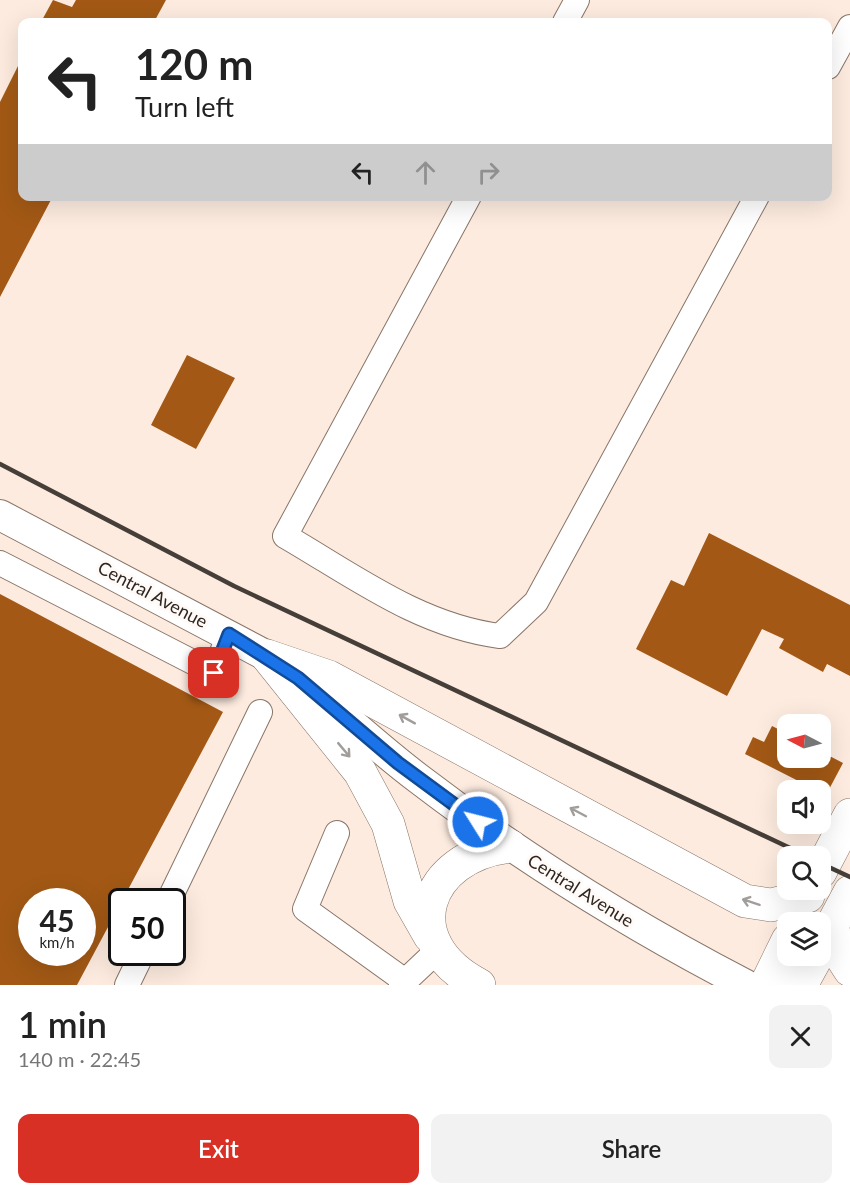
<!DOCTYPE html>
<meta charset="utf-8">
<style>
:root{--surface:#fff;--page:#f2f2f2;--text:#222;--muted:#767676;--accent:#d93025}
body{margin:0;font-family:Lato,sans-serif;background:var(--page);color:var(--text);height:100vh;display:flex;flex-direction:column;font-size:22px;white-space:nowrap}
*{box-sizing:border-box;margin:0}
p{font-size:20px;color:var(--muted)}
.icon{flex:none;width:33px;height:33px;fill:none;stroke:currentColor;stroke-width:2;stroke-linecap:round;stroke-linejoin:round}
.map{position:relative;height:985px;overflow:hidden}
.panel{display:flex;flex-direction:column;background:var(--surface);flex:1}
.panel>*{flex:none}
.guide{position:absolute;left:18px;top:18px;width:814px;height:183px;border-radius:12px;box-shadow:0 6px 24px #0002;background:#fff;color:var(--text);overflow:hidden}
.needle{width:39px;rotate:276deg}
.fabs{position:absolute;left:777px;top:714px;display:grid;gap:12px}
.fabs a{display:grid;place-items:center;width:54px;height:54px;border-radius:12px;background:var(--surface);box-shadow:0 6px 24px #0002;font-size:30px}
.speed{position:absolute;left:18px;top:888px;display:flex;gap:12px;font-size:30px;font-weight:700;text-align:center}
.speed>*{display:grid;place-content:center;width:78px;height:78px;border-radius:50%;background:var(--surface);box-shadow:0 6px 24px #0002;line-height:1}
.speed small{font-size:15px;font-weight:400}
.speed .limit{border:3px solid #111;border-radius:9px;background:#fff;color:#111}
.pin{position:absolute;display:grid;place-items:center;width:51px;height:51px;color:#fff;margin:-26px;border-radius:12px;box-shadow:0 3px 9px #0006}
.me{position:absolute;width:66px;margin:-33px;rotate:306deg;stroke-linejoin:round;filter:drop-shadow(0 0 4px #0008)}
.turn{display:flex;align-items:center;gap:21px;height:126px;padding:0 18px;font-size:27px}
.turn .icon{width:78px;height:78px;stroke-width:2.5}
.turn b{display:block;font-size:42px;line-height:51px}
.lanes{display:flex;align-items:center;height:57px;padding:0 18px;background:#0003;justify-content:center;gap:30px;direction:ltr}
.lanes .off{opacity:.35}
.round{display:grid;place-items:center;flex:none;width:63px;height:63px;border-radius:12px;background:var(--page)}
.summary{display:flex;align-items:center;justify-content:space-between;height:102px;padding:0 18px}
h1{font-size:36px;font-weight:600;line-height:45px}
.primary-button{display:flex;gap:12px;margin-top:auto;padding:12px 18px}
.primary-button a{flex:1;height:69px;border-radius:12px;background:var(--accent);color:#fff;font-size:24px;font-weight:600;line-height:69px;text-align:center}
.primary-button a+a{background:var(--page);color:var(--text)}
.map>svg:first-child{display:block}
.built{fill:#fdebdf;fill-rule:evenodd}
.building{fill:#a35915;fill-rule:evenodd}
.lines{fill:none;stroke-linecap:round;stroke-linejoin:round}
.minor-casing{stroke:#897567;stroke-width:26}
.major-casing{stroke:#897567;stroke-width:32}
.highway-casing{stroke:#897567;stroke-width:34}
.minor{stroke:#fff;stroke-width:24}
.major{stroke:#fff;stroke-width:30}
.highway{stroke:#fff;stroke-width:33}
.rail{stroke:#463f39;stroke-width:4.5}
.oneway{stroke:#a19d9b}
.route-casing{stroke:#114b97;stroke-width:15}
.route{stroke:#1a73e8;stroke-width:10}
.labels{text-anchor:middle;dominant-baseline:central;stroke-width:6;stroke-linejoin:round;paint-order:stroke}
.street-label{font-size:18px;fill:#2e2620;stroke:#fffaf7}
</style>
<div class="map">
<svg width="850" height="985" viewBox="0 0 850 985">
<rect width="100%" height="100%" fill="#fffaf7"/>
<path class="built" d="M0,0H850V985H0ZM22,22H828V196H22ZM788,724H820V758H788ZM788,790H820V824H788ZM788,856H820V890H788ZM32,902H82V952H32ZM122,902H172V952H122ZM788,922H820V956H788Z"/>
<path class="building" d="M53,0L72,7L76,0H166L154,22H41Z
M22,58V196H53L0,297V102Z
M187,355L235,378L196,449L151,425Z
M709,533L850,605V676L827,664L823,672L779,648L784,639L762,629L727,696L636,649L671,580L684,586Z
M0,594L223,712L77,985H0ZM32,902H82V952H32Z
M772,726L788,734V758H820V751L843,763L826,795L745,754L753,737L764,742Z"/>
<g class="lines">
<defs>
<path id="minor" d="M565,22L577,0
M828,67L850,27
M469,196L285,536C354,576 420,626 500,636L536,602L757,196
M0,563L214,673L229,634
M337,833L305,909L405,981
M168,902L260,712
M127,985L143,952
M401,985L437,951"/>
<path id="major" d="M0,515L267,656C321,693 367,740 419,779C522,858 631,925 746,985"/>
<path id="highway" d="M267,656L329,677L745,901L771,905L808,896
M267,656L360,772L388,824L410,901L430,936
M820,872L850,815
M832,927L841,956L850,970
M820,948L850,892
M479,985C395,941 424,856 510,846
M766,985L788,940
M801,985L817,956"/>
</defs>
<use href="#minor" class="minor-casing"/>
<use href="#major" class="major-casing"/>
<use href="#highway" class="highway-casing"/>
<use href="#minor" class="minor"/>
<use href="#major" class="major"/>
<use href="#highway" class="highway"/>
<path class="rail" d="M0,464L234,586L807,856
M820,863L850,877"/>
</g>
<defs><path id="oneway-shaft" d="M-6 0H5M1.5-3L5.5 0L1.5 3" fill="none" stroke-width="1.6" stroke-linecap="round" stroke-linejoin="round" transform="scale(1.5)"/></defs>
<g class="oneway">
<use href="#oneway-shaft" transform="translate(407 719) rotate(-151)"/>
<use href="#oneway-shaft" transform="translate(344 750) rotate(50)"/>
<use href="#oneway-shaft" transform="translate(578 812) rotate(-152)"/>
<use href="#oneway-shaft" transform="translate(751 902) rotate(-162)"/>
</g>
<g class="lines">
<defs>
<path id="route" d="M214,673L229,634L298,678L398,763L478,822"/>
</defs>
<use href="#route" class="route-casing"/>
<use href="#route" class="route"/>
</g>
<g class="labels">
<g class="street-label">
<text transform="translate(153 594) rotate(28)">Central Avenue</text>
<text transform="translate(581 890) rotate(32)">Central Avenue</text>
</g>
</g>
</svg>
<div class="fabs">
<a><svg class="needle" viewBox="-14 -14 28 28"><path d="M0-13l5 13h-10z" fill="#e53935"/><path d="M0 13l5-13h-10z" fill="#767676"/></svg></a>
<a><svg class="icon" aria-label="sound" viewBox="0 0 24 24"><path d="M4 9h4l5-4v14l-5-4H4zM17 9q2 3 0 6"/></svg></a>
<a><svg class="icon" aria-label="search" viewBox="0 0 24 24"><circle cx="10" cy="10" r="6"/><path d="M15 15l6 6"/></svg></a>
<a><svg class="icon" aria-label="layers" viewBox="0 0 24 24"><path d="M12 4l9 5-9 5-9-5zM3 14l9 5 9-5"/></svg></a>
</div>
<div class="speed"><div>45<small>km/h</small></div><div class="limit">50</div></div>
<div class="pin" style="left:214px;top:673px;background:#d93025"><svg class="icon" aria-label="arrive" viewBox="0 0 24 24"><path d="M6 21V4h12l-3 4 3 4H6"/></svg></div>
<svg class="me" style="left:478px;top:822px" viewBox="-20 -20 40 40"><circle r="17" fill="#1a73e8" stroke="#fff" stroke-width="3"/><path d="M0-11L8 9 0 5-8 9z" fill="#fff"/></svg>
<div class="guide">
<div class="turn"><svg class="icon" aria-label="left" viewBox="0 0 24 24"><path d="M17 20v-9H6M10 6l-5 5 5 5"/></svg><div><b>120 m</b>Turn left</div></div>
<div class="lanes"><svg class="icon" aria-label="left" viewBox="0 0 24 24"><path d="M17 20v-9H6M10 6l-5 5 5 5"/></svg><svg class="icon off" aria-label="ahead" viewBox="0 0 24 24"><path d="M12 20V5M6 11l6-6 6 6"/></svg><svg class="icon off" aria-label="right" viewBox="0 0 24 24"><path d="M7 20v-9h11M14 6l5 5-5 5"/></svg></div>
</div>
</div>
<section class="panel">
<div class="summary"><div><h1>1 min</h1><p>140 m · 22:45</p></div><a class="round"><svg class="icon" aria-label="close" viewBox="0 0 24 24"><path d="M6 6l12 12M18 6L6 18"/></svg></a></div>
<div class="primary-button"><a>Exit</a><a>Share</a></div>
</section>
